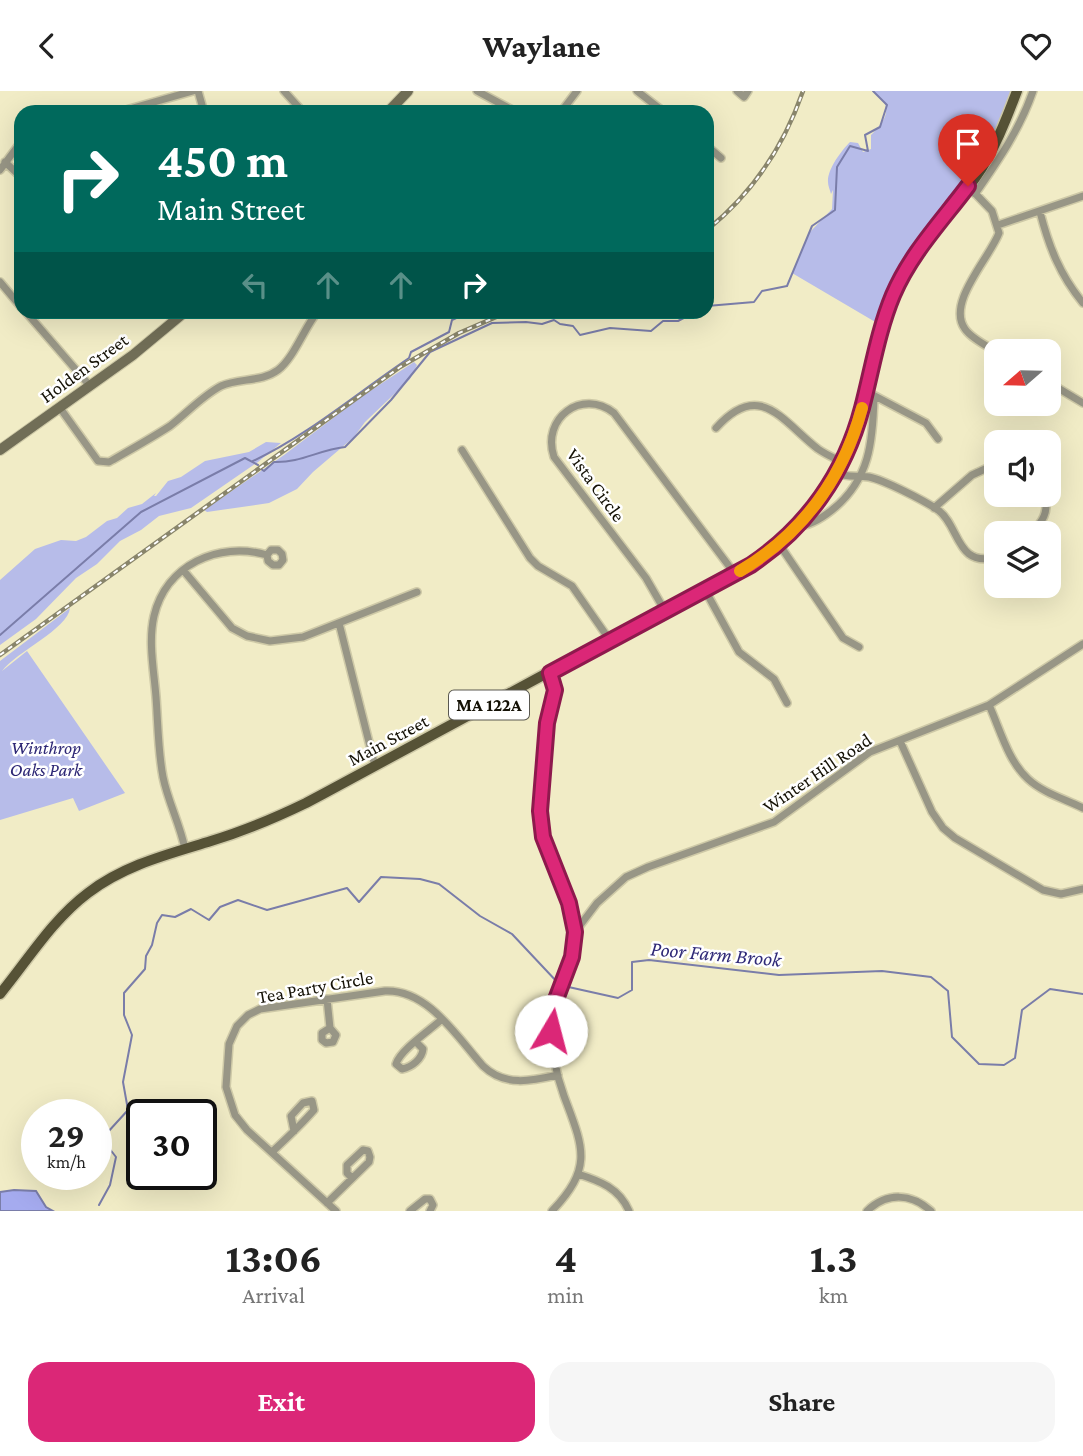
<!DOCTYPE html>
<style>
:root{--surface:#fff;--page:#f6f6f6;--text:#222;--muted:#767676;--accent:#db2777}
body{margin:0;font-family:"Crimson Pro",serif;background:var(--page);color:var(--text);height:100vh;display:flex;flex-direction:column;font-size:26px;white-space:nowrap}
*{box-sizing:border-box;margin:0}
p{font-size:23px;color:var(--muted)}
.icon{flex:none;width:38px;height:38px;fill:none;stroke:currentColor;stroke-width:2;stroke-linecap:round;stroke-linejoin:round}
.map{position:relative;height:1120px;overflow:hidden}
.side{display:flex;flex-direction:column;background:var(--surface);flex:1}
.side>*{flex:none}
.top-card{position:absolute;left:14px;top:14px;width:700px;height:214px;border-radius:21px;box-shadow:0 7px 28px #0002;background:#00695c;color:#fff;overflow:hidden}
.needle{width:46px;rotate:250deg}
.buttons{position:absolute;left:984px;top:248px;display:grid;gap:14px}
.buttons a{display:grid;place-items:center;width:77px;height:77px;border-radius:14px;background:var(--surface);box-shadow:0 7px 28px #0002;font-size:35px}
.speed{position:absolute;left:21px;top:1008px;display:flex;gap:14px;font-size:35px;font-weight:700;text-align:center}
.speed>*{display:grid;place-content:center;width:91px;height:91px;border-radius:50%;background:var(--surface);box-shadow:0 7px 28px #0002;line-height:1}
.speed small{font-size:18px;font-weight:400}
.speed .limit{border:4px solid #111;border-radius:10px;background:#fff;color:#111}
.pin{position:absolute;display:grid;place-items:center;width:60px;height:60px;color:#fff;margin:-72px -30px;border-radius:50% 50% 50% 0;rotate:-45deg;box-shadow:0 0 7px #0007}
.pin .icon{rotate:45deg}
.me{position:absolute;width:77px;margin:-38px;rotate:8deg;stroke-linejoin:round;filter:drop-shadow(0 0 5px #0008)}
.turn{display:flex;align-items:center;gap:24px;height:147px;padding:0 28px;font-size:32px}
.turn .icon{width:91px;height:91px;stroke-width:2.5}
.turn b{display:block;font-size:49px;line-height:60px}
.lanes{display:flex;align-items:center;height:66px;padding:0 28px;background:#0003;justify-content:center;gap:35px;direction:ltr}
.lanes .off{opacity:.35}
.eta{display:flex;justify-content:space-evenly;align-items:center;height:119px;text-align:center}
.eta b{font-size:42px;font-weight:700;line-height:49px}
.action{display:flex;gap:14px;margin-top:auto;padding:14px 28px}
.action a{flex:1;height:80px;border-radius:21px;background:var(--accent);color:#fff;font-size:28px;font-weight:700;line-height:80px;text-align:center}
.action a+a{background:var(--page);color:var(--text)}
header{display:flex;justify-content:space-between;align-items:center;height:91px;padding:0 28px;background:var(--surface);font-size:32px;font-weight:700}
.map>svg:first-child{display:block}
.green{fill:#b7bce9}
.water{fill:#a5abef;stroke:#7a7da9;stroke-width:2}
.lines{fill:none;stroke-linecap:round;stroke-linejoin:round}
.stream{stroke:#7a7da9;stroke-width:2}
.street-casing{stroke:#cec9a7;stroke-width:10}
.secondary-casing{stroke:#cec9a7;stroke-width:12}
.primary-casing{stroke:#cec9a7;stroke-width:13}
.street{stroke:#989686;stroke-width:7}
.secondary{stroke:#716e57;stroke-width:10}
.primary{stroke:#565236;stroke-width:10}
.rail-casing{stroke:#89856b;stroke-width:4.5}
.rail{stroke:#fff;stroke-width:2;stroke-dasharray:5;stroke-linecap:butt}
.route-casing{stroke:#8e194d;stroke-width:18}
.route{stroke:#db2777;stroke-width:12}
.slow{stroke:#f59e0b;stroke-width:12}
.labels{text-anchor:middle;dominant-baseline:central;stroke-width:5;stroke-linejoin:round;paint-order:stroke}
.shield{fill:#fff;stroke:#5a5850;stroke-width:2}
.shield-label{font-size:18px;font-weight:bold;fill:#141105}
.street-label{font-size:19px;fill:#141105;stroke:#fff}
.park-label{font-size:19px;font-style:italic;fill:#2d2775;stroke:#fff}
.water-label{font-size:21px;font-style:italic;fill:#2f2977;stroke:#fff}
</style>
<header><svg class="icon" aria-label="back" viewBox="0 0 24 24"><path d="M15 5l-7 7 7 7"/></svg>Waylane<svg class="icon" aria-label="heart" viewBox="0 0 24 24"><path d="M12 20l-8-8c-3-5 5-10 8-4 3-6 11-1 8 4z"/></svg></header>
<div class="map">
<svg width="1083" height="1120" viewBox="0 0 1083 1120">
<rect width="100%" height="100%" fill="#f1ecc6"/>
<path class="green" d="M874,0H1012C1000,30 987,60 969,87C951,112 929,134 912,159C896,182 886,206 877,232L792,182L810,141L832,118L833,99L831,103C830,99 828,95 828,91C827,79 841,60 850,51L858,52L863,61L871,58V44C878,37 890,25 885,13C883,8 877,5 874,0Z
M414,271L417,274L410,288L365,331L354,346L313,381L297,398L269,412L207,421L204,419L284,364L361,306Z
M266,351L281,352L258,371L191,417L159,425L141,439L120,450L97,473L76,487L36,528L0,554V489L35,458L61,449L76,450L86,446L107,430L117,427L128,417L142,413L156,402L154,405H156L168,390L181,386L205,370L249,361Z
M70,517C68,538 16,561 2,580L27,560L125,702L79,720L73,707L0,729V570Z"/>
<path class="water" d="M14,1099L36,1100L46,1116L53,1120H0V1101Z"/>
<g class="lines">
<path class="stream" d="M707,215L754,211L762,200L787,195L812,135L835,119L837,76L850,55L868,60L865,44L880,36L887,14L873,0
M253,370C308,344 357,302 409,267L411,261L449,241L452,229L467,222L485,221L489,224
M261,378L264,380L274,371C301,372 318,359 345,356L391,309L430,261L492,232L526,231L542,233L554,229L560,233L573,235L580,244L610,237L651,240L663,230H678L697,220
M0,544L141,421L245,367L258,374
M564,895L618,907L632,899V871L649,869L779,884L882,880L931,886L948,900L952,946L979,973L1004,974L1015,967L1022,919L1050,898L1083,903
M99,1114L110,1094L116,1066L109,1057L107,1042L128,1019L123,991L132,944L124,924V902L145,878L146,865L152,854L157,832L162,824L175,826L191,818L209,829L220,816L238,809L267,819L347,797L359,811L381,786L420,788L439,793L480,825L512,843L559,893"/>
<defs>
<path id="street" d="M198,0L204,21
M284,0L303,21
M477,0L516,21
M637,0L664,21
M737,0L744,6L748,0
M119,21L193,0
M561,21L577,0
M707,55L721,67
M5,71L21,86
M0,79L21,51
M968,95L992,120L999,142C989,168 946,212 965,238C972,248 987,255 997,261
M975,103C998,70 1020,38 1033,0
M1040,121C1049,156 1060,184 1083,212
M998,134L1083,105
M0,191L21,216
M25,220L90,295
M1048,291L1083,312
M873,304L926,332L938,348
M60,317L98,370L109,371C130,359 150,348 170,335C187,322 202,305 221,295C240,287 262,291 278,279C294,267 304,237 318,220
M716,337C760,288 782,330 818,358C825,363 834,367 842,371
M462,359L530,467L538,475L572,495L609,548
M836,382C848,387 857,384 869,386C884,389 925,410 938,419C960,435 956,477 996,466
M934,417L972,384L996,373
M797,435C810,435 822,427 832,419C870,389 873,350 874,305
M1031,443C1042,431 1050,421 1044,404
M779,453L843,547L859,556
M183,479L232,537L247,545L270,550L303,546L417,501
M705,499L739,561L774,588L787,612
M665,520L646,487L554,366C541,327 582,297 614,322L735,483
M339,532L375,675
M550,582C552,587 555,591 555,597C555,607 549,618 548,628C543,657 540,689 540,718C539,763 576,800 575,845C574,876 552,901 551,932C551,955 556,983 564,1005C583,1056 594,1076 552,1120
M989,614C1000,638 1008,670 1028,688C1043,702 1065,708 1083,717
M900,650L932,721L943,737L955,747L1043,799L1061,803L1083,798
M185,758C180,733 168,711 163,686C158,660 158,632 156,606C154,580 148,551 154,525C166,474 218,450 267,464L268,470L273,474H279L283,469L282,463L278,459H271L267,464
M575,841L597,812L626,786L648,776L774,731L870,661L989,614L1083,553
M327,908L330,937L336,944L333,951L326,952L322,949V942L330,937
M416,951L423,958C422,968 412,976 402,978L396,973C400,959 430,939 441,929
M272,1061C287,1047 301,1034 314,1019L312,1010L303,1012L291,1025L294,1040
M578,1083C600,1090 619,1097 629,1120
M327,1112L369,1071L370,1066L368,1060L363,1059L347,1074V1082L352,1087
M336,1120L247,1039L235,1024L226,996L229,953L237,935L248,924L260,918L385,900C428,898 457,946 483,975C505,996 531,990 558,984
M410,1120L425,1108H430L433,1114L430,1120
M867,1120C887,1101 911,1102 931,1120"/>
<path id="secondary" d="M388,21L408,0
M0,359L133,264L186,220"/>
<path id="primary" d="M0,903C28,869 52,829 88,802C124,774 169,763 211,750C244,740 275,727 306,712C408,658 509,602 610,548C693,504 782,473 832,390C868,329 867,256 898,194C919,152 950,123 976,86C994,60 1006,29 1017,0"/>
</defs>
<use href="#street" class="street-casing"/>
<use href="#secondary" class="secondary-casing"/>
<use href="#primary" class="primary-casing"/>
<use href="#street" class="street"/>
<use href="#secondary" class="secondary"/>
<use href="#primary" class="primary"/>
<defs>
<path id="rail" d="M707,139C753,102 784,55 803,0
M0,564L400,276L459,242L510,220"/>
</defs>
<use href="#rail" class="rail-casing"/>
<use href="#rail" class="rail"/>
</g>
<g class="lines">
<defs>
<path id="route" d="M551,940L552,919L572,866L575,841L569,812L543,746L540,720L547,632L555,599L550,582L751,474C807,436 845,382 862,317C872,279 878,240 893,204C911,162 941,131 968,95"/>
</defs>
<use href="#route" class="route-casing"/>
<use href="#route" class="route"/>
<path class="slow" d="M740,480C802,443 843,387 862,317"/>
</g>
<g class="labels">
<rect class="shield" x="449" y="599.5" width="80" height="29" rx="5"/>
<g class="shield-label">
<text x="489" y="614">MA 122A</text>
</g>
<g class="street-label">
<text transform="translate(84 277) rotate(-36)">Holden Street</text>
<text transform="translate(596 394) rotate(54)">Vista Circle</text>
<text transform="translate(388 649) rotate(-28)">Main Street</text>
<text transform="translate(817 682) rotate(-34)">Winter Hill Road</text>
<text transform="translate(315 896) rotate(-10)">Tea Party Circle</text>
</g>
<g class="park-label">
<text x="46" y="656">Winthrop<tspan x="46" dy="22">Oaks Park</tspan></text>
</g>
<g class="water-label">
<text transform="translate(716 863) rotate(5)">Poor Farm Brook</text>
</g>
</g>
</svg>
<div class="buttons">
<a><svg class="needle" viewBox="-14 -14 28 28"><path d="M0-13l5 13h-10z" fill="#e53935"/><path d="M0 13l5-13h-10z" fill="#767676"/></svg></a>
<a><svg class="icon" aria-label="sound" viewBox="0 0 24 24"><path d="M4 9h4l5-4v14l-5-4H4zM17 9q2 3 0 6"/></svg></a>
<a><svg class="icon" aria-label="layers" viewBox="0 0 24 24"><path d="M12 4l9 5-9 5-9-5zM3 14l9 5 9-5"/></svg></a>
</div>
<div class="speed"><div>29<small>km/h</small></div><div class="limit">30</div></div>
<div class="pin" style="left:968px;top:95px;background:#d93025"><svg class="icon" aria-label="arrive" viewBox="0 0 24 24"><path d="M6 21V4h12l-3 4 3 4H6"/></svg></div>
<svg class="me" style="left:551px;top:940px" viewBox="-20 -20 40 40"><circle r="19" fill="#fff"/><path d="M0-13L10 11 0 6-10 11z" fill="#db2777"/></svg>
<div class="top-card">
<div class="turn"><svg class="icon" aria-label="right" viewBox="0 0 24 24"><path d="M7 20v-9h11M14 6l5 5-5 5"/></svg><div><b>450 m</b>Main Street</div></div>
<div class="lanes"><svg class="icon off" aria-label="left" viewBox="0 0 24 24"><path d="M17 20v-9H6M10 6l-5 5 5 5"/></svg><svg class="icon off" aria-label="ahead" viewBox="0 0 24 24"><path d="M12 20V5M6 11l6-6 6 6"/></svg><svg class="icon off" aria-label="ahead" viewBox="0 0 24 24"><path d="M12 20V5M6 11l6-6 6 6"/></svg><svg class="icon" aria-label="right" viewBox="0 0 24 24"><path d="M7 20v-9h11M14 6l5 5-5 5"/></svg></div>
</div>
</div>
<section class="side">
<div class="eta">
<div><b>13:06</b><p>Arrival</p></div>
<div><b>4</b><p>min</p></div>
<div><b>1.3</b><p>km</p></div>
</div>
<div class="action"><a>Exit</a><a>Share</a></div>
</section>
